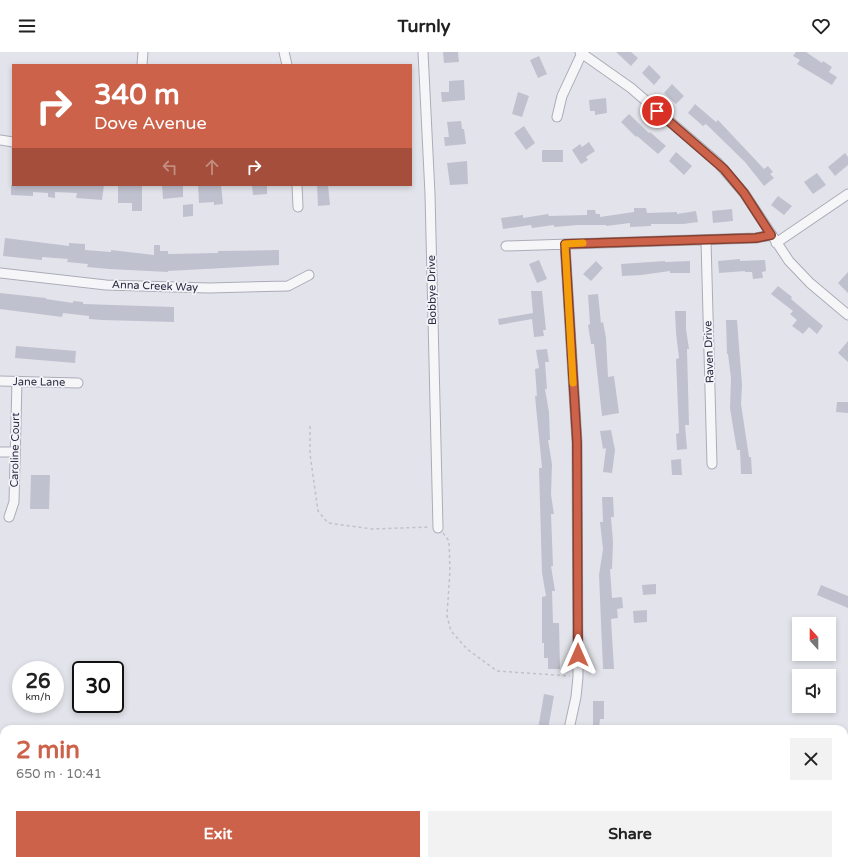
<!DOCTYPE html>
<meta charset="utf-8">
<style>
:root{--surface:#fff;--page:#f2f2f2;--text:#222;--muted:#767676;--accent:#cd624a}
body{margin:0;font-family:"Varela Round",sans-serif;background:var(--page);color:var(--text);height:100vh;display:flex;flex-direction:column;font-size:15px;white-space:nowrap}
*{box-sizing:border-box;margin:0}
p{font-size:13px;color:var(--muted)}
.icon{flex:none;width:22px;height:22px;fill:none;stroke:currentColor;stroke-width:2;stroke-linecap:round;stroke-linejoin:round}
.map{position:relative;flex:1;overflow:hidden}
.side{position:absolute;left:0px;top:673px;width:848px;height:140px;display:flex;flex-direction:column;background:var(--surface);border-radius:12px 12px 0 0;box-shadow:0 2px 6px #0003}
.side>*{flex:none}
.banner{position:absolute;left:12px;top:12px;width:400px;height:122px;border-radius:0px;box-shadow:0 2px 6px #0003;background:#cd624a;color:#fff;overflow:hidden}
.needle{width:26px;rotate:339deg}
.tools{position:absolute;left:792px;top:565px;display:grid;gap:8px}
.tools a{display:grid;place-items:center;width:44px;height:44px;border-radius:0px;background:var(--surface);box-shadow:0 2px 6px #0003;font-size:20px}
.speed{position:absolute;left:12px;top:609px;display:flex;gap:8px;font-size:20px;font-weight:700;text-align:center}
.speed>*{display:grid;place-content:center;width:52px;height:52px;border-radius:50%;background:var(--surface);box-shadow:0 2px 6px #0003;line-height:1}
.speed small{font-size:10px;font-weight:400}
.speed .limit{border:2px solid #111;border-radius:6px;background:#fff;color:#111}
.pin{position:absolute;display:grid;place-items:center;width:34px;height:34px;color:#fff;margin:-17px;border:2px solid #fff;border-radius:50%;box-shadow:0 1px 4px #0007}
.me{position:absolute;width:44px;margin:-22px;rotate:0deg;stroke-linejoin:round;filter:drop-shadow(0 0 3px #0008)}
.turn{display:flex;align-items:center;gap:14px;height:84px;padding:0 16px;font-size:18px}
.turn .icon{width:52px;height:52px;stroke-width:2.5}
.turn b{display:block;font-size:28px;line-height:34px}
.lanes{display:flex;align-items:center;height:38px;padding:0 16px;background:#0003;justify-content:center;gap:20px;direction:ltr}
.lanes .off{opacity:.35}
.round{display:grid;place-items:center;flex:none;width:42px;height:42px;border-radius:0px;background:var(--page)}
.overview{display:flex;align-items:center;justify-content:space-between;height:68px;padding:0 16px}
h1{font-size:24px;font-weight:700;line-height:30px;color:var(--accent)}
.button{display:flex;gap:8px;margin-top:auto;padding:8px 16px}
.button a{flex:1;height:46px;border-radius:0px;background:var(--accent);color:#fff;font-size:16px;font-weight:700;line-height:46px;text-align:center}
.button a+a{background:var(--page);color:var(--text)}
header{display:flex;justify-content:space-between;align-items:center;height:52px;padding:0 16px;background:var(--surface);font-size:18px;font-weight:700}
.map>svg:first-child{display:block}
.building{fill:#c0c1ce}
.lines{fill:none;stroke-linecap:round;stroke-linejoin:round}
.street-casing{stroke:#acacb9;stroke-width:11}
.path{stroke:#c1c1ca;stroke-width:1.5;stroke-dasharray:3 3;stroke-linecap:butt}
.street{stroke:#f6f6f9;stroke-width:9}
.route-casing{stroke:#854030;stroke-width:10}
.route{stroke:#cd624a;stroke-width:7}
.slow{stroke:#f59e0b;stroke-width:7}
.labels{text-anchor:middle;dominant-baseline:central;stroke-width:3.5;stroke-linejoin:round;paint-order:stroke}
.street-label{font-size:11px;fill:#2b2b43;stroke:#f3f3f8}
</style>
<header><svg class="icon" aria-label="menu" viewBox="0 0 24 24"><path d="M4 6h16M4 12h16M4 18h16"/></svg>Turnly<svg class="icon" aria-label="heart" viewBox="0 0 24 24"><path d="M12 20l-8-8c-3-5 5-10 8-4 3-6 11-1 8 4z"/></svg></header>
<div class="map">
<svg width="848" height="813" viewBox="0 0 848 813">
<rect width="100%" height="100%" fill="#e3e3eb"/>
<path class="building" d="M443,0H458L459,10L444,11Z
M616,0H631L638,6L631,14Z
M796,0H806L822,11L823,9L832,15L829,20L837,25L832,33L797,12L800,8L793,4Z
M539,4L547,22L538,26L530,8Z
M649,13L661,25L654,33L642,21Z
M464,28L465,48L442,50L441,40H449V29Z
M672,32L684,44L676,52L664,41Z
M518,40L529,44L522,65L512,62Z
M606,46L607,61L595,63V59H590L589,48Z
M695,52L716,70L718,68L764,117L768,114L773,120L770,122L774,126L764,134L745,110L706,72L703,74L688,61Z
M629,62L649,81L650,80L666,94L658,102L637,84L636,85L621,70Z
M461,69L462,77H464L466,92L445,94L444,85H449L447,70Z
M524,74L535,91L526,98L514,81Z
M589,90L595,99L586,105L588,108L581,112L572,98L580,92L582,95Z
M542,98H563V110H542Z
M676,100L692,114L684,123L669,109Z
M845,101L848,105V113L835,124L828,115Z
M467,109L468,132L450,133L447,111Z
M817,121L826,133L813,142L804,130Z
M11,133H104L102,148L76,146L77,141L55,140V146L48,145V141L33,140V144L11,143Z
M118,133H142V159H132V151H118Z
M162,133L183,134V145L163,147Z
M198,133H221L223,152L214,153V150L199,151Z
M252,133H267V142L253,143Z
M317,133H328L330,153L318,154Z
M778,144L792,154L784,163L771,153Z
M193,152V164L183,165V153Z
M634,156H646L647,161L677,160V162L696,159L698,170L683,172H651V174L630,175V171L606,174V173H578L554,175V173L532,176L531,173L503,177L501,166L523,163V166L548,162L549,164L587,163V158H595L596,162H600V165L634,160Z
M732,157L733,169L713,171L712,159Z
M5,186L69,194V191L85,192V198L111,200V198L154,203V193H160V199H168V202L218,201V199L279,198V213L168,219V220L109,217L87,215L88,212L67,210L68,207L42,205V208L3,204Z
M740,207V209L765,208L766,219L762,220L763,226L753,227L752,220H745V219L719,221L718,209Z
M539,208L547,227L537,231L529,212Z
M596,209L603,216L591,229L583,222Z
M665,209V210L690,209V221H670V219L641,223L622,224L621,212Z
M848,220V241L838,231Z
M778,234L792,245L791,247L823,274L817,282L809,275L803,282L792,274L797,268L790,262L793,259L771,242Z
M531,239H542L546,278H543L544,284L534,285L532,267L499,273L498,267L533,261Z
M0,241L46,246V247L73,251V249L83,250V252L174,255V270L102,268L89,267V264L63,261L62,265L0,257Z
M598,242L601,271L603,270L606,286L608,325L614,324L619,361L602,364L594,292H591L588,273L590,272L588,243Z
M675,259H686V277L689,297H687L689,373H685L687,397L677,398L676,382L679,381L676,307L679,306L676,281Z
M726,268H737L742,333L741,352L749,405H751L752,422H741L740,398H737L733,375L730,356L731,326L728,302H727Z
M848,289V310L838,301Z
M16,294L76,299L75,311L15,306Z
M547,297L549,310H545L547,337H545L549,360L550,388H548L552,412L551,443L554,462H551L553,514H551L555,539H552L553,571H559L560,617H548V606H544V591H542V545L546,544L542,521L539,416H542L535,344H537L535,317L539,316L536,298Z
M837,350H848V361L836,360Z
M611,378L615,398L612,421L603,420L606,396L603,397L600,379Z
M681,407L682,423H672L671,408Z
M31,423H50L49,457H30Z
M602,445H613L614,465H611L613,490L612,517H610L612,546L622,545L623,556L617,557L618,566L611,567L614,617H603L599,523L603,497L600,470H603Z
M656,532V542L643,543L642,533Z
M821,533L848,544V556L817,543Z
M647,558V570L634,571L633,559Z
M544,642L554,644L548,677H538Z
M593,649H604V667H600L599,677H593Z"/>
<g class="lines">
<defs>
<path id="street" d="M284,0L287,13
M423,0L430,142L438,476
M580,0L631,36L718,111L744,141L789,209L810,231L848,263
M142,13L143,0
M557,65L562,44L582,1
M0,88L13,90
M297,133L298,155
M706,188L712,412
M776,191L848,142
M565,192L577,390L578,625L576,645L569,677
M506,194L756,186L771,183
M0,221L106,233L209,236L288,234L309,223
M0,329L78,331
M0,400H15
M9,465L14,450L17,329
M0,718L4,720
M99,809L103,813
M179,813L182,809
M451,813L452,809
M545,813V809"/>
</defs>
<use href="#street" class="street-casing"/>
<path class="path" d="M310,374V402L318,459L328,471L372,477L430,475
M443,481L449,489L450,518L447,564L451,579L467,597L497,619L570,624"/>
<use href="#street" class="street"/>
</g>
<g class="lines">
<defs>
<path id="route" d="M578,603L577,390L565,192L756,186L771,183L744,141L724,117L657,59"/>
</defs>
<use href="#route" class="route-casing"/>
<use href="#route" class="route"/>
<path class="slow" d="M573,331L565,192L583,191"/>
</g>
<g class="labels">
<g class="street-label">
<text transform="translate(155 234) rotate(2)">Anna Creek Way</text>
<text transform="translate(432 238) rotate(-91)">Bobbye Drive</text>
<text transform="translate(709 300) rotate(-92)">Raven Drive</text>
<text transform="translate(39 330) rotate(1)">Jane Lane</text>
<text transform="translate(15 398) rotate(-89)">Caroline Court</text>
</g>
</g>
</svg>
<div class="tools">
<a><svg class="needle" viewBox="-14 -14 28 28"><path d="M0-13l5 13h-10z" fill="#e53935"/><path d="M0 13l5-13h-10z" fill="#767676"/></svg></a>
<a><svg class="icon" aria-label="sound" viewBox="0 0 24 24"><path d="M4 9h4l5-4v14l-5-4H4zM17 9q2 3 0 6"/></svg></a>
</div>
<div class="speed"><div>26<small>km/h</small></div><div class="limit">30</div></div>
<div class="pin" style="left:657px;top:59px;background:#d93025"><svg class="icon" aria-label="arrive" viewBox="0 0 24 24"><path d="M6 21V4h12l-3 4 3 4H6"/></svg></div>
<svg class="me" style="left:578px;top:603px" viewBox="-20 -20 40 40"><path d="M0-17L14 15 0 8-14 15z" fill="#cd624a" stroke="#fff" stroke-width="4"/></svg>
<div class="banner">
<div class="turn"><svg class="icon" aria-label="right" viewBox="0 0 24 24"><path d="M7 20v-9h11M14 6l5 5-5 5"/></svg><div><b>340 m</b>Dove Avenue</div></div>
<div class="lanes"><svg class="icon off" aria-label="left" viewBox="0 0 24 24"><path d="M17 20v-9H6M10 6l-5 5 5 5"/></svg><svg class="icon off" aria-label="ahead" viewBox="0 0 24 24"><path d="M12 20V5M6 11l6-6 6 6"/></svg><svg class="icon" aria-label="right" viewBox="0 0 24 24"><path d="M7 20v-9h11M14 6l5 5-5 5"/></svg></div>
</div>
<section class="side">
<div class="overview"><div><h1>2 min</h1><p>650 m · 10:41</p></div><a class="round"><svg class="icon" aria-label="close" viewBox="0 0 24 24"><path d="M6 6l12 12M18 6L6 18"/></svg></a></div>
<div class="button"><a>Exit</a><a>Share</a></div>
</section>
</div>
